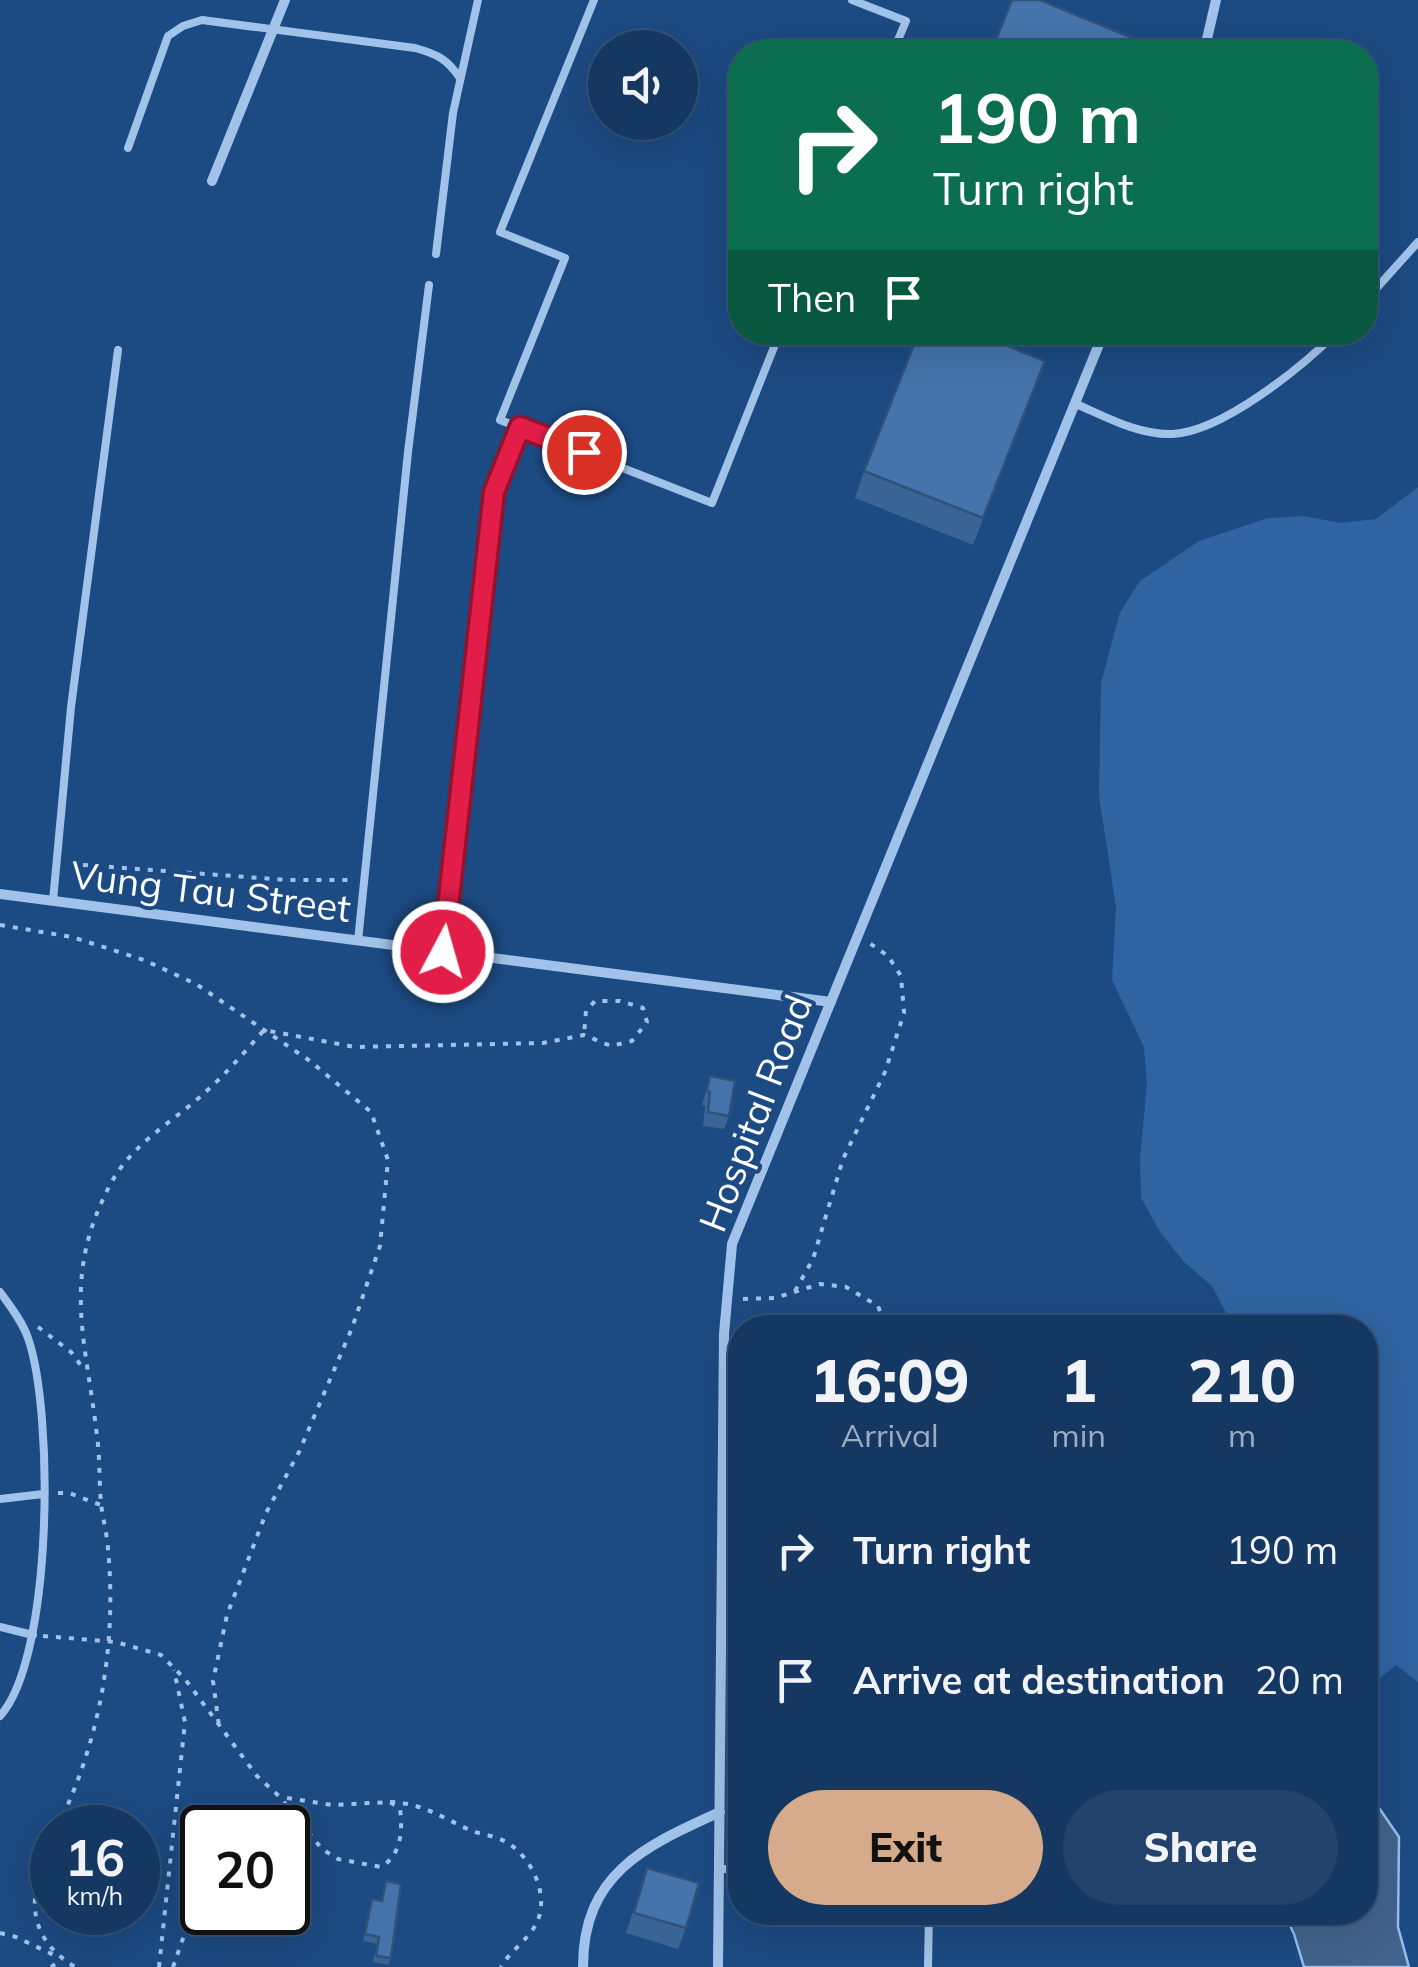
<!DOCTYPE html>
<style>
:root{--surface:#153862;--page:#22436b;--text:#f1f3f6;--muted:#9dacbe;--line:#345277;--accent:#d6ab8b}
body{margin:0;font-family:Mulish,sans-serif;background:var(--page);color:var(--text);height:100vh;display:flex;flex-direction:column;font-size:38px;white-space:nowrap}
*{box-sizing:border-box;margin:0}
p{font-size:32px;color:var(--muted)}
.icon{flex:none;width:55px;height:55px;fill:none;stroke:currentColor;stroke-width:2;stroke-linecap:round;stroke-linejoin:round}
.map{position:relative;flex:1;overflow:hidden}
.details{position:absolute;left:728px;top:1315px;width:650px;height:610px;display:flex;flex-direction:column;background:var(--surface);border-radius:40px;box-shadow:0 10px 40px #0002,0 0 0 2px var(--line)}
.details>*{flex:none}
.hud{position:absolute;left:728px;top:40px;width:650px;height:305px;border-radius:40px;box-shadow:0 10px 40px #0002,0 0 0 2px var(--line);background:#0b6e4f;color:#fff;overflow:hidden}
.buttons{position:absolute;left:588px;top:30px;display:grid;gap:20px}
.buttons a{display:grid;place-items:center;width:110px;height:110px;border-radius:50%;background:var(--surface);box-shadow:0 10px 40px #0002,0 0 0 2px var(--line);font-size:50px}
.speed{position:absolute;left:30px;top:1805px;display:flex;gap:20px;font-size:50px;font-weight:700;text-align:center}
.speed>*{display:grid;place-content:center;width:130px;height:130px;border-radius:50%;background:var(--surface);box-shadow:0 10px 40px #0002,0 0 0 2px var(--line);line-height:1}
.speed small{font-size:25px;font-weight:400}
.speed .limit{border:5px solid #111;border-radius:15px;background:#fff;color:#111}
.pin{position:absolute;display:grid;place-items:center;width:85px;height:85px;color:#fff;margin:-42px;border:5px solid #fff;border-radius:50%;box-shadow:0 2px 10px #0007}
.me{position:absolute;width:110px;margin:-55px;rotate:6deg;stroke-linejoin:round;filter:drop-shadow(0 0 8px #0008)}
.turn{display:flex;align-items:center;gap:35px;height:210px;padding:0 40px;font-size:45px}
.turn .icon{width:130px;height:130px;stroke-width:2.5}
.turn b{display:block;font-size:70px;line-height:85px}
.then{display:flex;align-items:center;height:95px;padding:0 40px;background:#0003;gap:20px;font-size:38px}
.eta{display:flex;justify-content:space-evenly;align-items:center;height:170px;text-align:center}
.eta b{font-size:60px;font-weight:800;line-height:70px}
.cta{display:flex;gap:20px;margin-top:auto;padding:20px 40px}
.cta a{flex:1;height:115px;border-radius:60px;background:var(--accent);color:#111;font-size:40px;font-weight:800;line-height:115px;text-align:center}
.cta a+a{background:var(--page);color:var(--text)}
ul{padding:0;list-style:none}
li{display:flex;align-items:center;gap:30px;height:130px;padding:0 40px}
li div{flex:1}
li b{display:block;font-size:38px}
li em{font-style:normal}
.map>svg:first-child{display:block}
.green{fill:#2f64a1}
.water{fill:#41638c;stroke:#94beec;stroke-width:2.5}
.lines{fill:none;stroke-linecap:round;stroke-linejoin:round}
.path{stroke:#a1c3ea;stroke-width:4;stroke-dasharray:5 8;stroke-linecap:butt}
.lane{stroke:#a1c3ea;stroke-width:8}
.street{stroke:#a1c3ea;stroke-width:10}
.wall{fill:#3a6493}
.building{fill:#4474ab;stroke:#305178;stroke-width:2.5}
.route-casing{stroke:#92132f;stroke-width:25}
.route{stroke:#e11d48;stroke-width:18}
.labels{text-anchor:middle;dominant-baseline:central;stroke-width:8;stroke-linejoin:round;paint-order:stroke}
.street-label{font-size:38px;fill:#fff;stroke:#1c4a82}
</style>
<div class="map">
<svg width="1418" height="1967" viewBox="0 0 1418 1967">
<rect width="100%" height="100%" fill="#1c4a82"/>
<path class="green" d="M1418,487V1682L1396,1665L1365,1690V1328L1228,1327L1229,1318L1212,1286L1184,1262L1160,1232L1141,1198L1140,1158L1147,1084L1144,1047L1112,980L1116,907L1099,796L1101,683L1120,612L1140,581L1199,541L1268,518L1304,516L1340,523L1376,519Z"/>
<path class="water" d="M1366,1789L1399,1837L1398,1927L1409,1967H1304L1294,1934L1284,1913L1365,1912Z"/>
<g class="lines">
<path class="path" d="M70,864L287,880H350
M0,925L72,937L144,960L196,984L310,1061L371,1112L388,1160L380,1246L352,1328L299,1452L266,1513L227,1615L213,1681L219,1726
M795,1291L813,1259L843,1159L885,1072L904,1013L901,976L888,956L868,942
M743,1299L775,1298L820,1284L846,1287L878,1306L886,1328
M38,1327L71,1352L85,1371
M58,1493H69L101,1505
M43,1636L116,1642L161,1655L185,1679L257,1776L280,1797L322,1849L338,1859L381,1867C401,1855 403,1831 400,1809L390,1802L332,1805L280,1797
M390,1802C422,1803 441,1817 470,1830C479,1834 490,1835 500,1839C527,1850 548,1888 539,1917C533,1937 511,1949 501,1967
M57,1828C100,1741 117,1645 108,1549C107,1534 103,1519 101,1504C99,1481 100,1458 97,1436C86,1339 61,1278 110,1185C131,1145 168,1125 201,1096C224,1076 244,1053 264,1030L355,1047L543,1043L584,1035L611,1046L632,1041L647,1022L643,1008L620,1001H595L586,1011L584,1035
M277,1828L294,1817
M52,1836C31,1888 20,1933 75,1967
M0,1933L16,1937L58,1957
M51,1967L62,1959
M159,1967L185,1722L174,1670
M173,1967L195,1904L202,1895"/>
<path class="lane" d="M594,0L500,232L565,258L500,420L712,503L780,332
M852,0L906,21L893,52
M128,148L168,36L183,26L202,20L415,48C437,54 447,59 460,78
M436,254L453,113L478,0
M1365,301L1418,242
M1076,404C1106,417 1138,435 1172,434C1222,432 1302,367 1337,332
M53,901L71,707L118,350
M358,941L408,452L429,285
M443,952L494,492L519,427
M0,1292C10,1306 22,1321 28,1338C54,1412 53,1658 0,1716
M0,1499L43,1494
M0,1627L33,1635
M720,1869H740
M928,1967L929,1912"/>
<path class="street" d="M1204,52L1216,0
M212,181L285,0
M0,894L831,1002
M583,1967C583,1873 645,1846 720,1812
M718,1967L724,1334L732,1244L1104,332"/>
</g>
<path class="wall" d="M1037,332H1060L1057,340Z
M1045,361L973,545L855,498L864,471Z
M710,1076L729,1116L724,1129L703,1126L705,1106L702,1105Z
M647,1868L686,1928L678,1949L626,1933Z
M386,1881L391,1958L388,1965L373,1962L377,1944L363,1941L372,1899L381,1901Z"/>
<path class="building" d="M1012,0H1040L1135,39L1129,52H991Z
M919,332H973L1045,361L983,518L864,471Z
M710,1076L735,1081L729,1116L708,1112L710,1092L707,1091Z
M647,1868L699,1883L686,1928L634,1913Z
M386,1881L401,1884L391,1958L376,1956L379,1937L365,1934L372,1899L382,1901Z"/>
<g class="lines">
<defs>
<path id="route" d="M443,952L494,492L520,427L584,452"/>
</defs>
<use href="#route" class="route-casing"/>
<use href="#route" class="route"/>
</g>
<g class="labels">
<g class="street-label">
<text transform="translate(211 891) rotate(7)">Vung Tau Street</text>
<text transform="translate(755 1113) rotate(-69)">Hospital Road</text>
</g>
</g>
</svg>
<div class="buttons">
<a><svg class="icon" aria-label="sound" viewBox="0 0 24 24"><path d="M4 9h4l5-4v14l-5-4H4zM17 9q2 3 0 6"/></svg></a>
</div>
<div class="speed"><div>16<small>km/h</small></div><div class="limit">20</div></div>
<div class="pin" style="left:584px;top:452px;background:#d93025"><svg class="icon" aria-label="arrive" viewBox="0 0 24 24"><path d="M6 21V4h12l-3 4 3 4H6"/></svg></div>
<svg class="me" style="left:443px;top:952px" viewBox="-20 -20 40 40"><circle r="17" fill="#e11d48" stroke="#fff" stroke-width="3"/><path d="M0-11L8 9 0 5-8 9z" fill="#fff"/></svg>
<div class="hud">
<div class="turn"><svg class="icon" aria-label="right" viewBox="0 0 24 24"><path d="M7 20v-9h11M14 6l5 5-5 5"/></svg><div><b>190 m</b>Turn right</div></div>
<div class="then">Then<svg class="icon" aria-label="arrive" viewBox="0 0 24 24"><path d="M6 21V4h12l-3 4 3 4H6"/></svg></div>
</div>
<section class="details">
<div class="eta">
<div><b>16:09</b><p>Arrival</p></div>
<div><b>1</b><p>min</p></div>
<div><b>210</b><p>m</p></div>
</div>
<ul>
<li><svg class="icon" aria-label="right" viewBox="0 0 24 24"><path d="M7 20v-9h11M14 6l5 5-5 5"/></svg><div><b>Turn right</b></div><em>190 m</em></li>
<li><svg class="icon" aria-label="arrive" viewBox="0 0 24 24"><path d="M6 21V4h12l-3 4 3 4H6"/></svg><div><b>Arrive at destination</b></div><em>20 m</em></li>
</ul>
<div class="cta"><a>Exit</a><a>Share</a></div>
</section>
</div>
